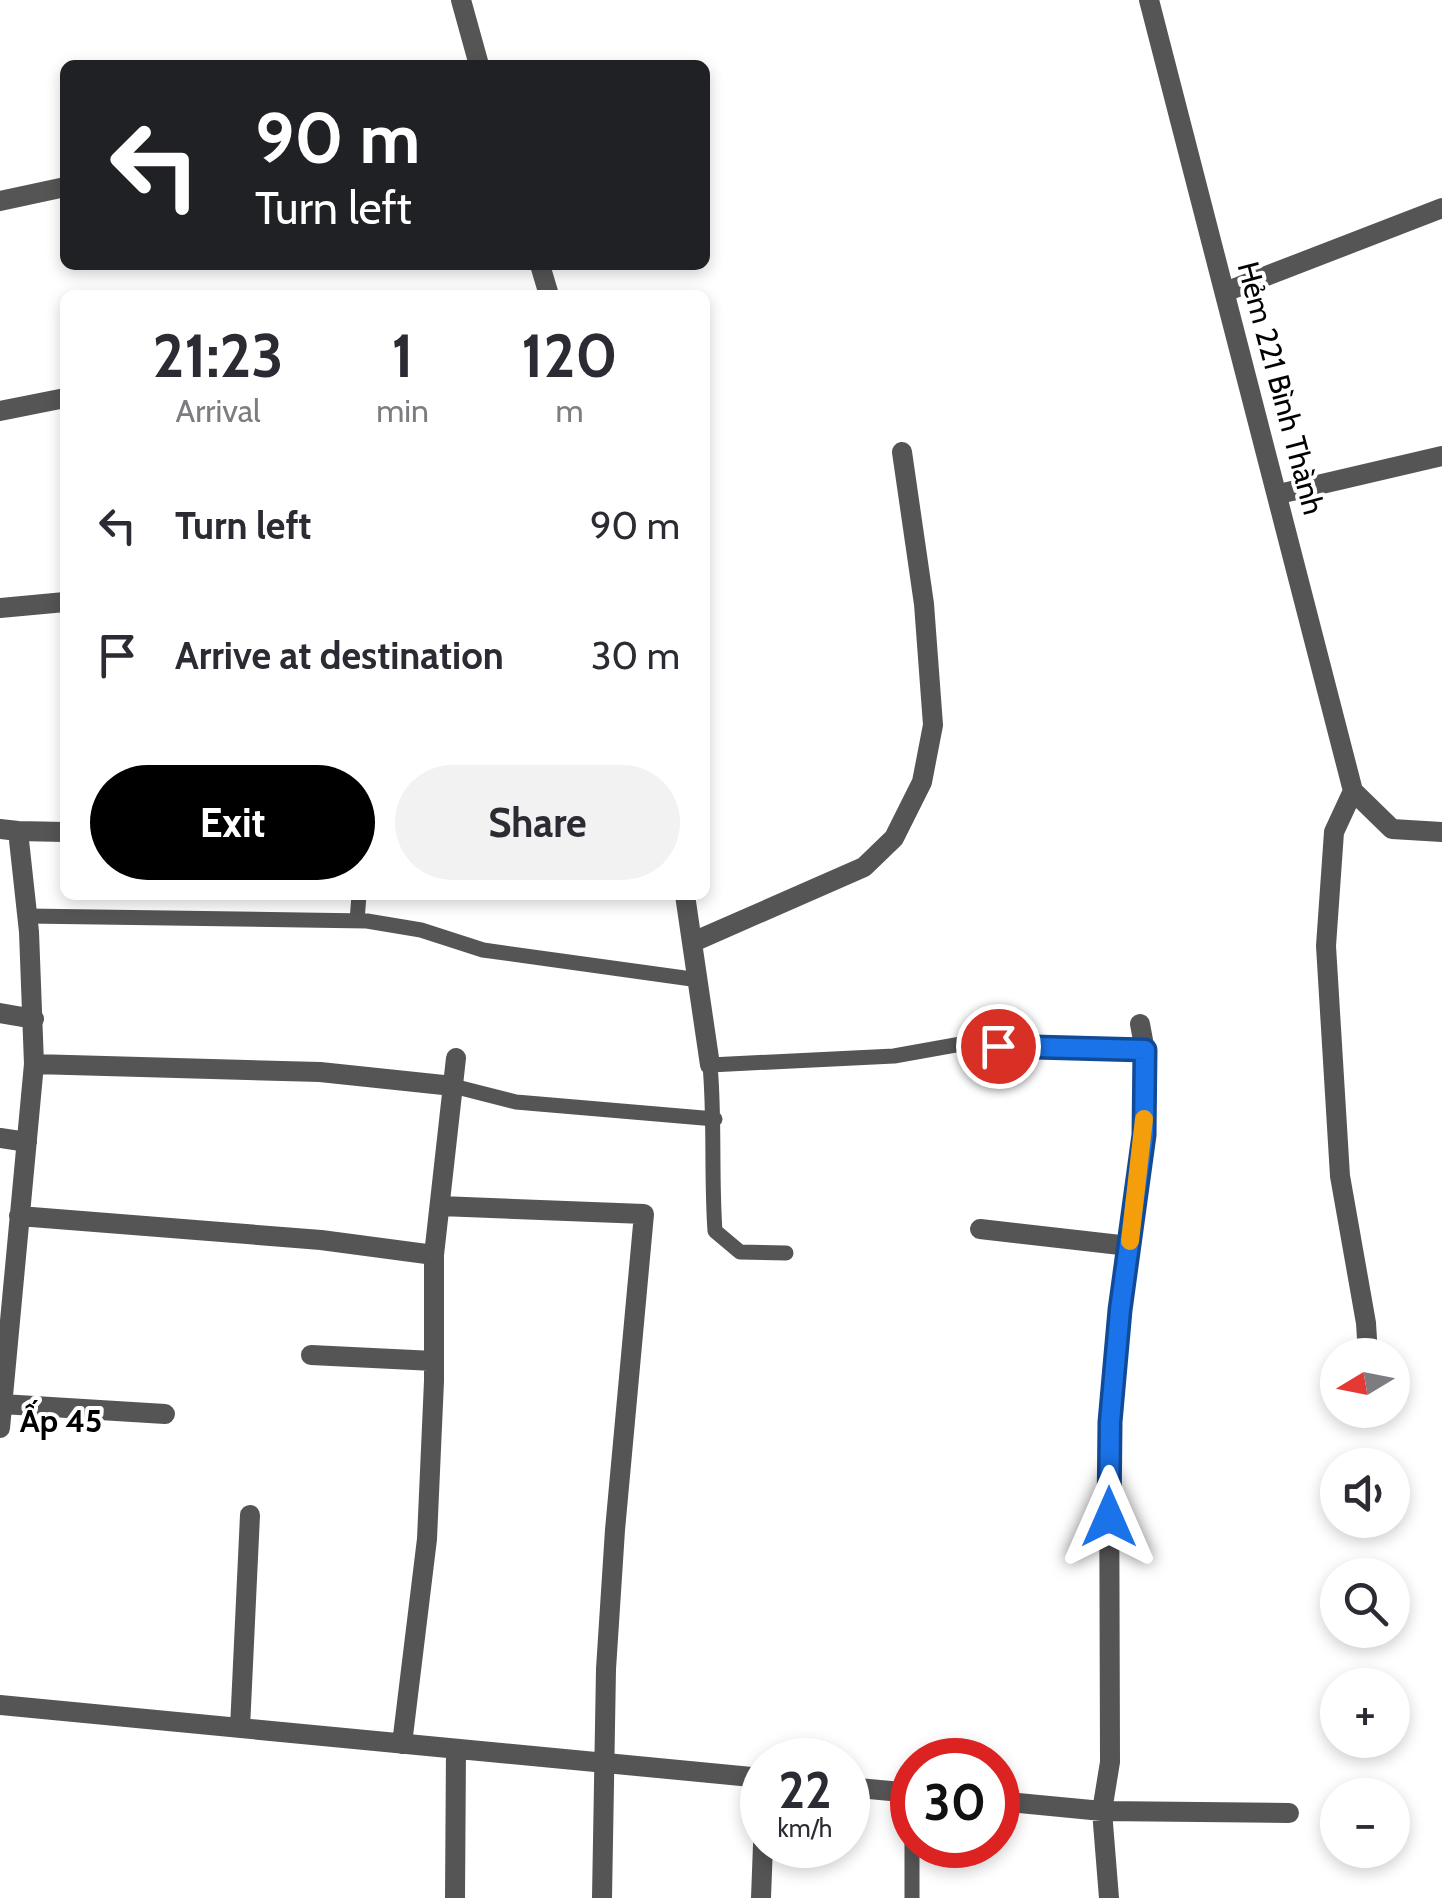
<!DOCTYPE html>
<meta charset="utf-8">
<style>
:root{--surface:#fff;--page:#f2f2f3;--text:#2b2b33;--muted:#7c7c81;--accent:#000}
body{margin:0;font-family:Cabin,sans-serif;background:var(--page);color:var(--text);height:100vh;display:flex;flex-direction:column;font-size:38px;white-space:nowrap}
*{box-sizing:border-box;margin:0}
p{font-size:32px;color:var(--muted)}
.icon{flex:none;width:55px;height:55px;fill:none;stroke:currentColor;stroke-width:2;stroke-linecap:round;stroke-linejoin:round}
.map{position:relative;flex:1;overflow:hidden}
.drawer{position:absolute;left:60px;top:290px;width:650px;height:610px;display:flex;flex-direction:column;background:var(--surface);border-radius:15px;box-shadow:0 5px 15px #0003}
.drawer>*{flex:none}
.guide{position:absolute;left:60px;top:60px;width:650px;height:210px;border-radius:15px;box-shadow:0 5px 15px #0003;background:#202124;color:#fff;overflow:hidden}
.needle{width:65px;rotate:260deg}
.buttons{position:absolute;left:1320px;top:1338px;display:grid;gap:20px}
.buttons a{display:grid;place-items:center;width:90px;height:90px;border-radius:50%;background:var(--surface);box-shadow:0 5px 15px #0003;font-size:50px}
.speed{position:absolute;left:740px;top:1738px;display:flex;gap:20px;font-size:50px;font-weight:700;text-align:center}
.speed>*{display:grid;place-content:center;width:130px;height:130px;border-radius:50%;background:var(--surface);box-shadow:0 5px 15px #0003;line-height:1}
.speed small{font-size:25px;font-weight:400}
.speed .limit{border:15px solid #d22;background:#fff;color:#111}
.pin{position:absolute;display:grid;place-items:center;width:85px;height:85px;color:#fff;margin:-42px;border:5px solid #fff;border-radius:50%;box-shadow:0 2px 10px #0007}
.me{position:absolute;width:110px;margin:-55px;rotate:0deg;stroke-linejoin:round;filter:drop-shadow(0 0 8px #0008)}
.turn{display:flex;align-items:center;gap:35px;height:210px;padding:0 30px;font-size:45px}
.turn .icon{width:130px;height:130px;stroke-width:2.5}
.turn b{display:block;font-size:70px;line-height:85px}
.eta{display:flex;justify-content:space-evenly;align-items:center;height:170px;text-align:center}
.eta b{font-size:60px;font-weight:700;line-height:70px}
.action{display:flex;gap:20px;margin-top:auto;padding:20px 30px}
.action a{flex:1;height:115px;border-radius:60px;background:var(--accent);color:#fff;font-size:40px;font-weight:700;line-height:115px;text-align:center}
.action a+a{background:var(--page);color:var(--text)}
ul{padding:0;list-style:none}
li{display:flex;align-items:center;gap:30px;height:130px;padding:0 30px}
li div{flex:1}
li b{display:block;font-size:38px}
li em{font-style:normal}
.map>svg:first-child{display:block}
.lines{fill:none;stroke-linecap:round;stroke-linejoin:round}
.service{stroke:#555;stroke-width:15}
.minor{stroke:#555;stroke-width:20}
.route-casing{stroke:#114b97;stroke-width:25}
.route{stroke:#1a73e8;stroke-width:18}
.slow{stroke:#f59e0b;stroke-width:18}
.labels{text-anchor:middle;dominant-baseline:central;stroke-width:8;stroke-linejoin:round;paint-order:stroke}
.street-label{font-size:30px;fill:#000;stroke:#fff}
.neighbourhood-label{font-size:32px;font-weight:bold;fill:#000;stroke:#fff}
</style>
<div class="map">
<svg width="1442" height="1898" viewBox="0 0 1442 1898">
<rect width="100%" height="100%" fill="#fff"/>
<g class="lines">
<path class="service" d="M27,916L367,921L421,930L483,950L699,980
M357,921L359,895
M453,1086L516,1102L715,1119
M786,1253L740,1252L715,1231C711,1175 715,1120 710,1065L894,1056L961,1044L1145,1051
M912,1898V1819"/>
<path class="minor" d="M461,0L479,65
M1149,0L1353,791
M0,201L65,187
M540,265L549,295
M1225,292L1442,208
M0,411L65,398
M1279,494L1442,456
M0,608L65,602
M1353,791L1334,832L1326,946L1340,1176L1366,1323L1368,1355
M1353,791L1392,829L1442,832
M0,829L18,831L29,932L34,1064L0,1428
M18,831L65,832
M685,895L710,1065
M693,942L864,867L894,838L922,782L933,725L924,604L902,452
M0,1013L34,1019
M34,1064L320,1072L453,1086
M0,1138L27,1142
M440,1206L644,1214L615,1530L606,1669L602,1898
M19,1216L321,1240L434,1255
M980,1229L1129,1246
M311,1355L434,1361
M2,1404L165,1414
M0,1705L762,1778
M240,1728L250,1515
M402,1744L427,1539L434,1381V1255L456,1058
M848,1787L912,1793
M998,1801L1102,1811L1289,1813
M455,1898L456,1749
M761,1898L763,1845
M1109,1898L1102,1811L1110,1762L1109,1423L1120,1310L1144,1135L1145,1051L1140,1024"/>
</g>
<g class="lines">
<defs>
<path id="route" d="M998,1046L1145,1050L1144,1135L1120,1310L1110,1422L1109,1517"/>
</defs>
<use href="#route" class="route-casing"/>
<use href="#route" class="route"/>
<path class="slow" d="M1130,1241L1144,1119"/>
</g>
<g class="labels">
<g class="street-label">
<text transform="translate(1281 388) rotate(75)">Hẻm 221 Bình Thành</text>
</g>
<g class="neighbourhood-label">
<text x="61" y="1420">Ấp 45</text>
</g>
</g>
</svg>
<div class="buttons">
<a><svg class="needle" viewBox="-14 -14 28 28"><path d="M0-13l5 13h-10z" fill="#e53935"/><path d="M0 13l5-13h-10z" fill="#7c7c81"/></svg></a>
<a><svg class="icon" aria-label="sound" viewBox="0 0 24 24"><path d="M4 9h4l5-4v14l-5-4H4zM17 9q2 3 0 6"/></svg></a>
<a><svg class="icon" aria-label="search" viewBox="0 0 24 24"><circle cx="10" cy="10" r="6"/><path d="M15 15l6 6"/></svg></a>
<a>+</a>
<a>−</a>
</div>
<div class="speed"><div>22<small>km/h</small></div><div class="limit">30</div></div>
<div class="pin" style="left:998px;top:1046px;background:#d93025"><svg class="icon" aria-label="arrive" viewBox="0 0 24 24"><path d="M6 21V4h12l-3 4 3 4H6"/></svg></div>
<svg class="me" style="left:1109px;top:1517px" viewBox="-20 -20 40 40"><path d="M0-17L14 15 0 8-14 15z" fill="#1a73e8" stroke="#fff" stroke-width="4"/></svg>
<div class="guide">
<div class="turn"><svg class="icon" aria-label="left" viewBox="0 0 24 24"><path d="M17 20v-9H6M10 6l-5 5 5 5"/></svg><div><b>90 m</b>Turn left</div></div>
</div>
<section class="drawer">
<div class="eta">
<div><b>21:23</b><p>Arrival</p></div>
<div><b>1</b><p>min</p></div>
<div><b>120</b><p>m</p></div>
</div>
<ul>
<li><svg class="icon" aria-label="left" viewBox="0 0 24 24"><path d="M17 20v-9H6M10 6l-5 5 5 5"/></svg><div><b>Turn left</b></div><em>90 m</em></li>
<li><svg class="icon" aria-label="arrive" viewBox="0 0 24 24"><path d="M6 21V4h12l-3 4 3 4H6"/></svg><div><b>Arrive at destination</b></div><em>30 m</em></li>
</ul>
<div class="action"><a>Exit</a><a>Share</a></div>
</section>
</div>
